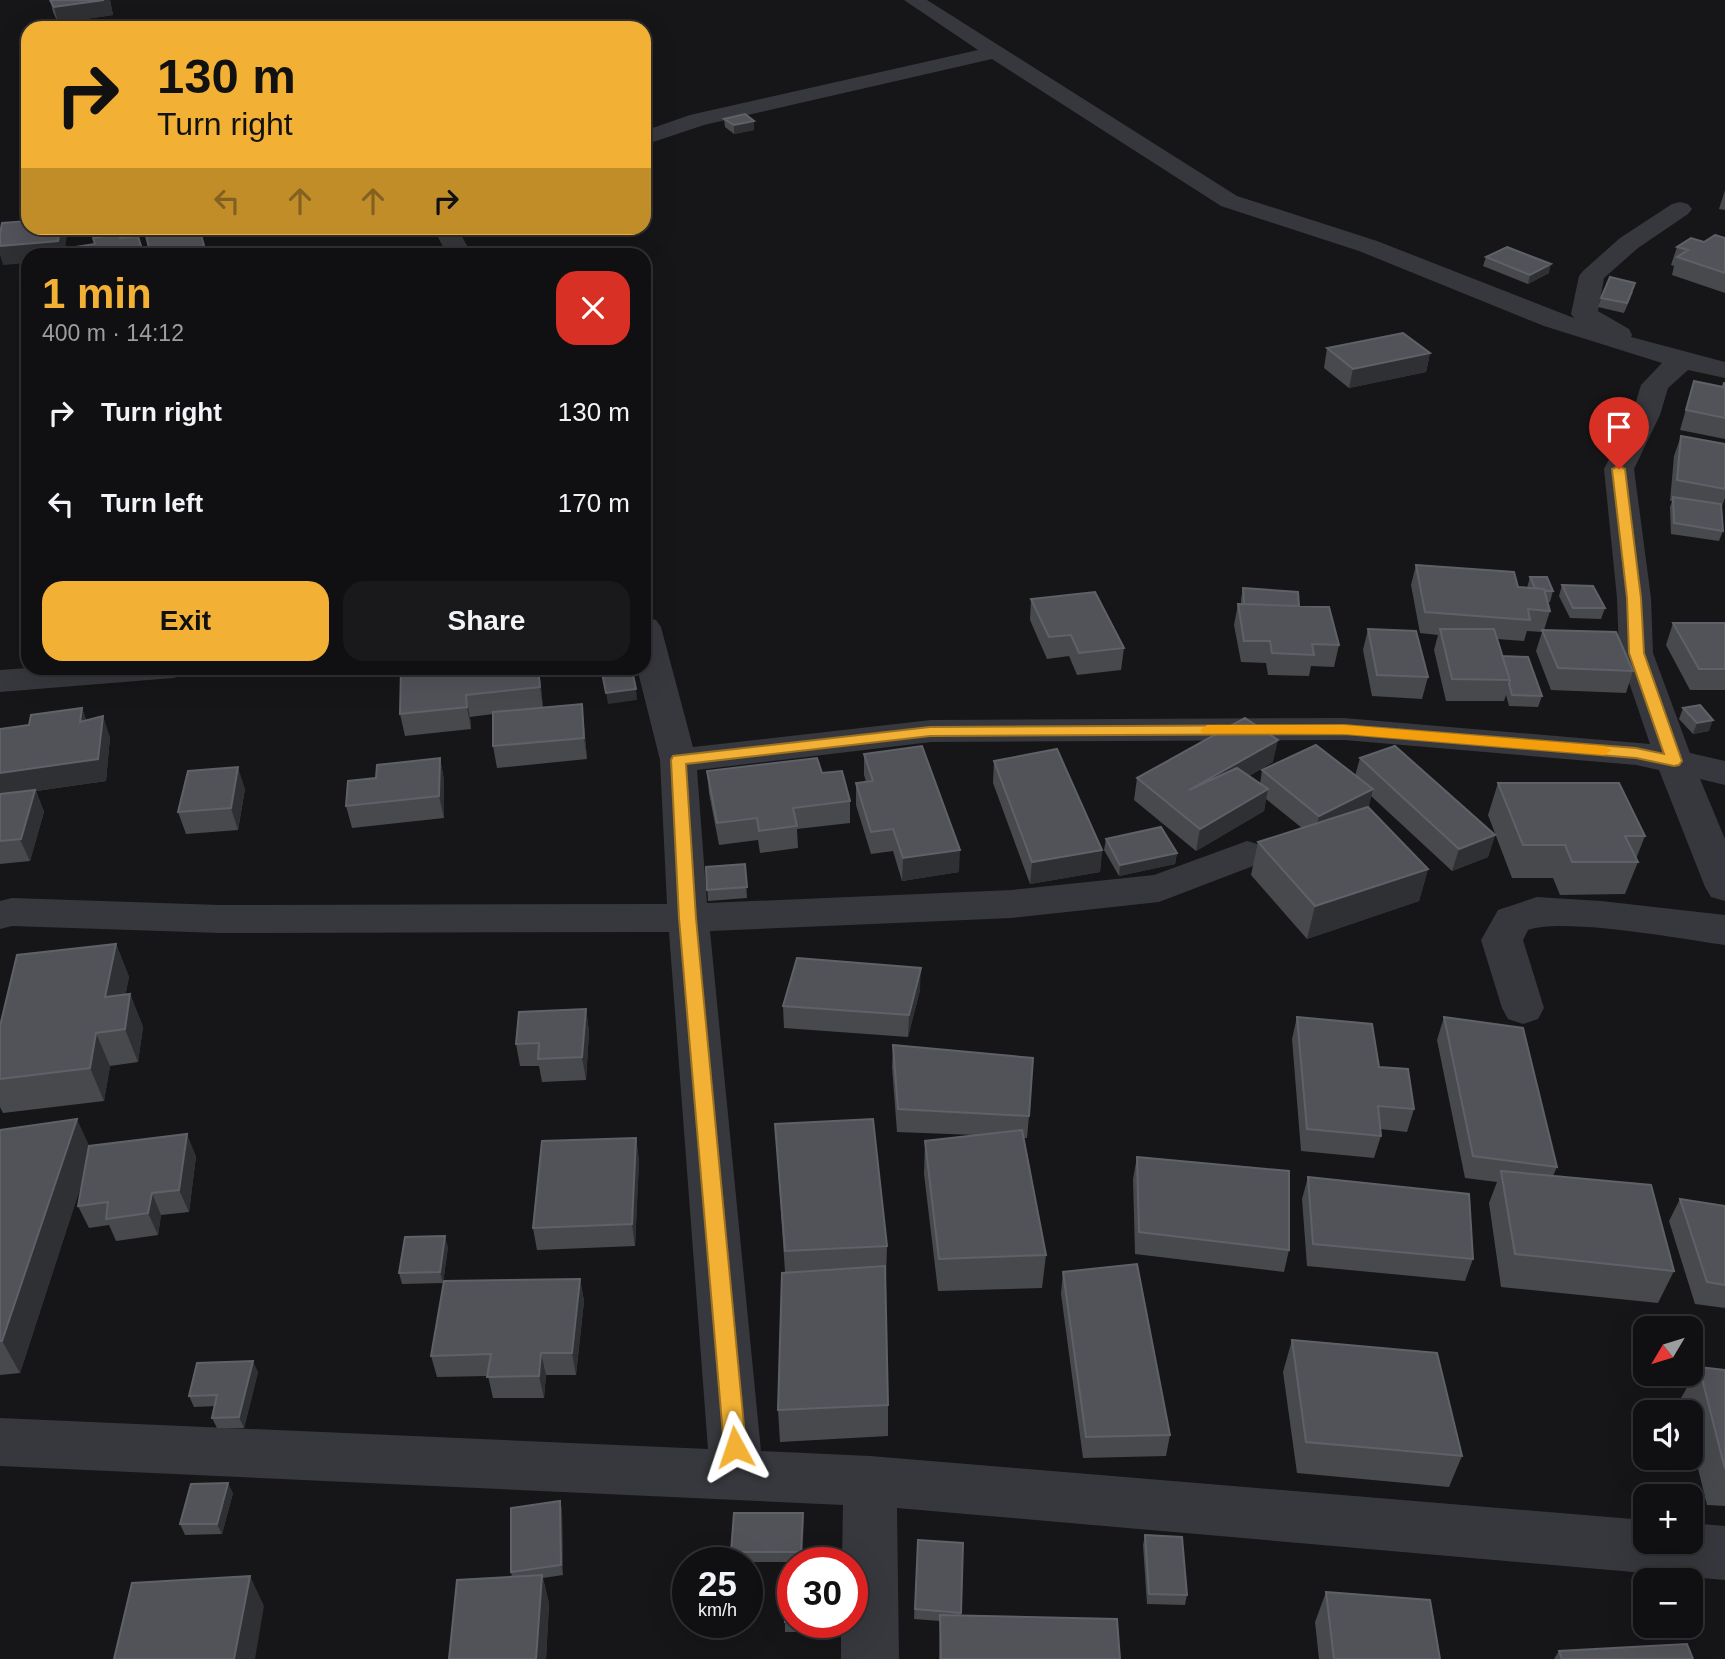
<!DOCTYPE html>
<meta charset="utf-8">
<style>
:root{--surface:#101012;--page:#19191b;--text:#f1f3f6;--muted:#9c9d9f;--line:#303032;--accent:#f2b134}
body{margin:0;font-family:Helvetica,sans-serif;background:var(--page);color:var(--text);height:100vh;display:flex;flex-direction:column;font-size:26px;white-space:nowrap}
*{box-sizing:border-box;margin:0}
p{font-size:23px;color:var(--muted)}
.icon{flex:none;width:38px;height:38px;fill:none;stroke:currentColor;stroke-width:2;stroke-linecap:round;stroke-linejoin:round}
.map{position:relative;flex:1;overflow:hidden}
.details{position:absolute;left:21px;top:248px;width:630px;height:427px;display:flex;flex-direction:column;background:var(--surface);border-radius:21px;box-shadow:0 7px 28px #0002,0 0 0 2px var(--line)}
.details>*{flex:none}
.hud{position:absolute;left:21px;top:21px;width:630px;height:214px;border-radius:21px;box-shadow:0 7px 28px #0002,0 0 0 2px var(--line);background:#f2b134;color:#111;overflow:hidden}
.needle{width:46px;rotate:232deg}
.buttons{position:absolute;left:1633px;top:1316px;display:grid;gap:14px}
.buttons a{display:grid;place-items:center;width:70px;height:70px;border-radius:14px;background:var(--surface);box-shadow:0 7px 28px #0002,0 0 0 2px var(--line);font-size:35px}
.speed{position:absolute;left:672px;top:1547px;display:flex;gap:14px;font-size:35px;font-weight:700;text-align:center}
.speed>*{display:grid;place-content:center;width:91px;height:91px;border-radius:50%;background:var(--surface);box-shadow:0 7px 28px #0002,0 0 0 2px var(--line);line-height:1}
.speed small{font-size:18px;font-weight:400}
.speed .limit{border:10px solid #d22;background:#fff;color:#111}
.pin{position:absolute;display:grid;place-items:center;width:60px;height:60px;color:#fff;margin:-72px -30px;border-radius:50% 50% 50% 0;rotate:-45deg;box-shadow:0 0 7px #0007}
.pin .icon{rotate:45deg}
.me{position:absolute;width:77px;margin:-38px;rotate:355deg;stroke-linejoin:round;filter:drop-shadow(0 0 5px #0008)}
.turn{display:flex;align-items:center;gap:24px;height:147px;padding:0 21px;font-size:32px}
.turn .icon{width:91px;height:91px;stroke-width:2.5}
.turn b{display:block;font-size:49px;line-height:60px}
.lanes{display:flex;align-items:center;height:66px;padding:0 21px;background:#0003;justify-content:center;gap:35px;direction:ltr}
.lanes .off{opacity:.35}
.round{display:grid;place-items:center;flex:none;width:74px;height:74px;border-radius:21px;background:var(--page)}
.summary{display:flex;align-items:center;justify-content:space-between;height:119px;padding:0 21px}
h1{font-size:42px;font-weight:700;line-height:52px;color:var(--accent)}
.action{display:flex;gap:14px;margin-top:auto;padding:14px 21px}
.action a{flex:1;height:80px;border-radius:21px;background:var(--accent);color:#111;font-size:28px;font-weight:700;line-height:80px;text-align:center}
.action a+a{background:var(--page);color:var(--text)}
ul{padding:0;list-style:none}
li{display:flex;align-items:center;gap:21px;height:91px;padding:0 21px}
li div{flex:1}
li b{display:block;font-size:26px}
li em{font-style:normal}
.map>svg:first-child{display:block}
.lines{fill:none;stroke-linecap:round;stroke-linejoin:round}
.minor{fill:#37383d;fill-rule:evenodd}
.wall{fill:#47494d}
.shaded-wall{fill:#2f3033}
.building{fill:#525359;stroke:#5f6168;stroke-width:2}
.route{fill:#f2b134;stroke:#9d7322;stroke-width:2}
.slow{fill:#f59e0b}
</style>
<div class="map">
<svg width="1725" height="1659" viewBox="0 0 1725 1659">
<rect width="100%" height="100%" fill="#161618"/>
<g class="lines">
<path class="minor" d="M904,0H927L1237,196L1377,241L1574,318L1571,314L1579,276L1583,271L1620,238L1672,204L1680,202L1688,204L1692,209L1688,214L1638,248L1604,278L1598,311L1629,329L1632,335L1631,337L1725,362V378L1688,370L1668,388L1660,415L1634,469L1651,598L1653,653L1690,753L1725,761V785L1700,779L1725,839V901L1711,897L1705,887L1659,770L1636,765L1344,740L931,742L697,770L707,903L1012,890L1154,875L1247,841L1261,845L1267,854L1261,863L1159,902L1012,918L710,931L761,1451L870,1456L1645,1520V1542H1690V1523L1725,1526V1580L897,1508L899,1659H841V1622H852V1563H842L843,1505L0,1466V1418L708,1449L669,932L220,933L12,926L0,929V901L12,898L220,905L667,904L660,760L637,668H644V617L656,620L661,627L693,747L931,720L1344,718L1650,744L1619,653L1617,598L1604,469L1632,415L1641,385L1662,363L1544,326L1359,251L1221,206L992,59L704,125L644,145V131L690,115L978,50Z
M433,228H457L473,256H448Z
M28,668H190L185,675L173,678L0,692V670Z
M1537,897L1601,901L1725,915V945C1682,939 1563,917 1528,930L1523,940L1544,1008L1538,1019L1523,1024L1508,1019L1502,1008L1481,940L1498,910Z"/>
</g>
<path class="wall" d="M50,0H110L113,15L58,23L53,12Z
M724,119L754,121V130L734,134L725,127Z
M1725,190V210L1719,209Z
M1725,238V293L1672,275L1674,266L1671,265L1677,247Z
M1486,257L1549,273L1528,284L1483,266Z
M1633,292L1624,313L1598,307L1601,298Z
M1327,348L1430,353L1426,372L1349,388L1324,368Z
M1694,381L1723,387L1725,383V439L1680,430Z
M1681,436L1725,444V498L1721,509L1723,531L1719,541L1671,534L1670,507L1672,501H1670L1674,456Z
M1416,565L1518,587L1527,588L1530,577L1553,591L1550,602H1547L1550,611L1544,630L1633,671L1626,693L1551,690L1536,651L1542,632L1527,631L1524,641L1497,639L1502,656L1542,696L1538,707L1509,706L1506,695L1504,701H1446L1434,650L1438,635L1420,633L1411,585Z
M1562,585L1605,608L1601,619L1570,618L1559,596Z
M1243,588L1299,606L1339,645L1334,667L1311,666L1309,676L1268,675L1266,663L1241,662L1234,625L1238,604H1241V599Z
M1031,599L1124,648L1121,670L1077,675L1069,656L1047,659L1030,620Z
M1673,623H1725V690H1690L1666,645Z
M1368,629L1428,677L1422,699L1372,696L1363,650Z
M539,668L543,707L582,704L587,759L497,768L493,746V714L470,717L471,729L405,736L400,714Z
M82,708L86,720L110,737L106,781L36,791L44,812L30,861L0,864V729L29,725Z
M1683,708L1709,731L1693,734L1679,719Z
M864,754L959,872L902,881L893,851L871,854L856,805V783L866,782L864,775Z
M440,758L444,780V818L352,828L346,806L376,778Z
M1360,758L1495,835L1488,857L1452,871L1371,796L1368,808L1428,869L1419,901L1307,939L1251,875L1258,842L1302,828L1266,799L1264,811L1196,851L1134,800L1137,778L1273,762L1249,776L1260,784L1262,770L1355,776Z
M994,761L1102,850L1100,872L1030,884L993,783Z
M707,771L822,773L850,801V823L797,829L798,848L760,853L758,840L719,845L709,793Z
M1498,783L1645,836L1636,859L1638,862L1625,894L1560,895L1553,878H1512L1488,815Z
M245,789L238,830L186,834L178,812Z
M1106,839L1177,853L1175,864L1119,876L1104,850Z
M745,864L747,898L708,901L706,867Z
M116,944L129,977L125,995L130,994L143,1027L138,1062L110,1066L104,1101L3,1113L0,1107V1026Z
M920,990L908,1037L784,1028L783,1006Z
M586,1009L589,1032L586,1080L542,1082L539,1066H520L516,1044Z
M1297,1017L1379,1067L1414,1109L1407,1132L1380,1129L1381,1136L1374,1158L1301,1151L1292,1039Z
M1444,1017L1557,1167L1553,1176L1674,1271L1658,1303L1501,1287L1489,1203L1497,1182L1465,1178L1437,1040Z
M893,1045L1029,1116L1027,1138H1024L1046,1255L1042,1288L938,1291L924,1174L925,1141L975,1135L897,1132L892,1067Z
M775,1124L887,1246L886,1278H885L888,1405V1436L780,1442L778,1410L785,1272Z
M0,1130L89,1146L196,1156L189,1212L161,1215L158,1235L116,1241L109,1225L89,1228L78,1206L83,1179L20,1373L0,1375Z
M636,1138L639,1161L635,1246L537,1250L533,1228Z
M1137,1157L1289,1250L1284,1272L1135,1254L1133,1179Z
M1308,1177L1473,1259L1465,1281L1307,1266L1302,1199Z
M1680,1199L1725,1206V1308L1695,1304L1669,1221Z
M448,1247L443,1283L402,1284L399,1273Z
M1063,1272L1170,1435L1166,1456L1083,1458L1061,1294Z
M580,1279L584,1301L576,1375H546L544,1398H493L488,1376L437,1377L431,1356Z
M1292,1340L1462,1456L1449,1487L1297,1473L1283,1372Z
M1699,1367L1725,1370V1506L1707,1505L1690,1436V1412H1685L1681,1398Z
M258,1372L244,1428H217L212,1418L215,1406L194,1407L189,1396Z
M233,1493L222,1534L185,1535L180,1524Z
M560,1501L562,1511L563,1575L543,1578L549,1604L546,1659H449L512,1577L511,1572Z
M803,1513L802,1562H732L731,1552Z
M1145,1535L1187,1595L1185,1605L1147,1604L1143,1545Z
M918,1540L963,1543L961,1615L1120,1659H939L940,1621L914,1619Z
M1326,1592L1440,1659H1319L1315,1622Z
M785,1622H828L827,1632H785Z
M1559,1651L1693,1659H1554Z"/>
<path class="shaded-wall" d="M104,0H110L113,15L58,23L54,7Z
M754,121V130L734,134V125Z
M60,228H64L67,235L64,256H28V263L3,265L0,255V246Z
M205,249L206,256H161Z
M1551,264L1549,273L1528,284L1530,275Z
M1430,353L1426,372L1349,388L1353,369Z
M538,668L541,686L543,709L540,687Z
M636,689L637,700L608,704L606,693Z
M466,695L470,717L471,729L467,707Z
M582,704L587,759L584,738Z
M82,708L90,730L80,722Z
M103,716L110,737L106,781L36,791L44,812L30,861L0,797V773Z
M1713,720L1709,731L1693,734L1697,723Z
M1278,740L1273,762L1185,812L1189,790Z
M440,758L444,780V818L439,796Z
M238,767L245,789L238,830L231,808Z
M1268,789L1264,811L1196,851L1200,829Z
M1373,789L1368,811L1314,838L1319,816Z
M1495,835L1488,857L1452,871L1459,849Z
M960,850L959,872L902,881L903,858Z
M1102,850L1100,872L1030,884L1032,862Z
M1177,853L1175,864L1119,876L1120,865Z
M1428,869L1419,901L1307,939L1315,906Z
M116,944L129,977L119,1030L105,997Z
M921,968L920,990L908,1037L909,1015Z
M130,994L143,1027L138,1062L125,1029Z
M586,1009L589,1032L586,1080L582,1057Z
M96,1033L110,1066L104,1101L90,1068Z
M77,1119L92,1152L20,1373L2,1341Z
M187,1134L196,1156L189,1212L179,1190Z
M636,1138L639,1161L635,1246L632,1224Z
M152,1193L161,1215L158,1235L148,1213Z
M445,1236L448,1247L443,1283L440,1272Z
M580,1279L584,1301L576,1375L572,1353Z
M541,1353L546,1375L544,1398L539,1376Z
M253,1361L258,1372L244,1428L239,1417Z
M228,1483L233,1493L222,1534L217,1524Z
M560,1501L562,1511L563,1575L561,1565Z
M803,1513L804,1523L802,1562L801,1552Z
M542,1575L549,1604L546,1659H536Z
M250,1576L264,1606L255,1659H234Z"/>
<path class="building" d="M50,0H104L54,7Z
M745,114L754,121L734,125L724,119Z
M28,221V228H60L58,241L0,246V234L2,223Z
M159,228H199L205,249L161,256H151L146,236L160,232Z
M119,234L120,238L138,236L144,256H77L75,247L95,244L93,238Z
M1715,235L1725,238V273L1677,257L1688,250L1677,247L1691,238L1704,242Z
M1507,247L1551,264L1530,275L1486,257Z
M1610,277L1635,283L1627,303L1601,298Z
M1403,333L1430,353L1353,369L1327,348Z
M1694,381L1723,387L1724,383H1725V418L1686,410Z
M1681,436L1725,444V489L1677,480Z
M1673,497L1721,504L1723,531L1674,523Z
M1416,565L1514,572L1518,587L1544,589L1550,611L1528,609L1530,620L1425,612Z
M1530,577H1547L1553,591H1545L1544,589L1535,588Z
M1562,585L1593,586L1605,608H1573Z
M1243,588L1298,592L1299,606L1244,604Z
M1095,592L1124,648L1079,653L1071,635L1049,637L1031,599Z
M1238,604L1329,607L1339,645L1312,644L1314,655L1272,653L1270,641H1244Z
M1673,623H1725V669H1699Z
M1368,629L1416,631L1428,677L1377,675Z
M1440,629H1494L1510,680L1452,679Z
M1542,630L1616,632L1633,671L1558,668Z
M1502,656L1528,657L1542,696L1512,695L1509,684L1510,680Z
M401,668H538L540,687L466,695L467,707L400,714Z
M632,670L636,689L606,693L602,673Z
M582,704L584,738L493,746V712Z
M1700,705L1713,720L1697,723L1683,708Z
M82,708L80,722L103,716L98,759L0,773V729L29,725L31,715Z
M1245,718L1278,740L1189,790L1237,768L1268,789L1200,829L1137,778Z
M1316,745L1373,789L1319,816L1262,770Z
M922,746L960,850L903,858L893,829L871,832L856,783L873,781L864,754Z
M1395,746L1495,835L1459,849L1360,758Z
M1057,749L1102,850L1032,862L994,761Z
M440,758L439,796L346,806L348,781L376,778L377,765Z
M817,758L822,773L842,771L850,801L793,808L797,826L759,831L757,818L717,823L707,771Z
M238,767L231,808L178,812L188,771Z
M1498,783H1619L1645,836H1625L1638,862H1572L1565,845H1523Z
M35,790L21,839L0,841V794Z
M1368,807L1428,869L1315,906L1258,842Z
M1161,827L1177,853L1120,865L1106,839Z
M745,864L747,887L707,890L706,867Z
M116,944L105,997L130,994L125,1029L96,1033L90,1068L0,1079V1026L17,955Z
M797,958L921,968L909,1015L783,1006Z
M586,1009L582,1057L538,1059L539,1043L516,1044L519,1012Z
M1297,1017L1372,1024L1379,1067L1408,1069L1414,1109L1378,1106L1381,1136L1307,1129Z
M1444,1017L1523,1028L1557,1167L1473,1156Z
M893,1045L1033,1058L1029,1116L898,1109Z
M77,1119L2,1341H0V1130Z
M873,1119L887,1246L785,1251L775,1124Z
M1022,1130L1046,1255L939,1259L925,1141Z
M187,1134L179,1190L152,1193L148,1213L106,1219L108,1202L78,1206L89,1146Z
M636,1138L632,1224L533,1228L542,1141Z
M1137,1157L1289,1171V1250L1139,1232Z
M1501,1171L1651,1185L1674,1271L1515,1254Z
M1308,1177L1469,1194L1473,1259L1313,1244Z
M1680,1199L1725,1206V1285L1707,1282Z
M445,1236L440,1272L399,1273L405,1237Z
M1137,1264L1170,1435L1086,1437L1063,1272Z
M885,1266L888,1405L778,1410L782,1273Z
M580,1279L572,1353H541L539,1376L487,1377L491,1354L431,1356L444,1281Z
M1292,1340L1437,1353L1462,1456L1306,1442Z
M253,1361L239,1417L212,1418L217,1395L189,1396L197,1363Z
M1699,1367L1725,1370V1469Z
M228,1483L217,1524H180L191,1484Z
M560,1501L561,1565L511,1572V1508Z
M734,1513H803L801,1552H731Z
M1145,1535L1182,1537L1187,1595L1149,1594Z
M918,1540L963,1543L961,1613L915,1609Z
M787,1574H793V1622H785Z
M542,1575L536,1659H449L457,1580Z
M250,1576L234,1659H114L132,1583Z
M1326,1592L1430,1600L1440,1659H1334Z
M940,1615L1117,1619L1120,1659H941Z
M1687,1644L1693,1659H1562L1559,1651Z"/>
<path class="route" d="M1619,466L1625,469L1641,598L1644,653L1682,761L1679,765L1674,766L1636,758L1344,734L930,736L686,764L696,918L746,1447L742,1454L735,1457L727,1454L724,1447L679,918L671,760L673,756L930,727L1344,725L1636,748L1664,754L1629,653L1627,598L1612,469Z"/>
<path class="slow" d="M1207,725H1344L1604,746L1612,750L1604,755L1344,734L1202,733L1200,730Z"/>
</svg>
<div class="buttons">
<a><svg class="needle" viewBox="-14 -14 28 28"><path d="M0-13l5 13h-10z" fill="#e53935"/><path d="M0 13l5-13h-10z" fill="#9c9d9f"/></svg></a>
<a><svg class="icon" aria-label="sound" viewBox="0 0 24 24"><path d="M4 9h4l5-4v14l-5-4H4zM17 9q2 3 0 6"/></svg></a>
<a>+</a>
<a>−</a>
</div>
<div class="speed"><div>25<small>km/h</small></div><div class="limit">30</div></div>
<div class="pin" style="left:1619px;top:469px;background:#d93025"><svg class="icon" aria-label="arrive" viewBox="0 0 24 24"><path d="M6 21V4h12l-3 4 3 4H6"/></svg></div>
<svg class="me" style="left:735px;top:1447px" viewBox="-20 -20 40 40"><path d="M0-17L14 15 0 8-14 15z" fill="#f2b134" stroke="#fff" stroke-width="4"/></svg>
<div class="hud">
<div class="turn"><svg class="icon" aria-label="right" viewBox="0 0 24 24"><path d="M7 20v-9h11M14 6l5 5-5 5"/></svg><div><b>130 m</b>Turn right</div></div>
<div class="lanes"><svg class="icon off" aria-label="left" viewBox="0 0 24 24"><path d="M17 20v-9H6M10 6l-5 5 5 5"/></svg><svg class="icon off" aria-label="ahead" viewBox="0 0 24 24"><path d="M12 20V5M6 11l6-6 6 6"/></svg><svg class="icon off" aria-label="ahead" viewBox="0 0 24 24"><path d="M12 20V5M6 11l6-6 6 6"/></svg><svg class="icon" aria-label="right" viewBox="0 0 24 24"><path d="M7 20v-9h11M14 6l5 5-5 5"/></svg></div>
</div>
<section class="details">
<div class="summary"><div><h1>1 min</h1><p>400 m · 14:12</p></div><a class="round" style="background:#d93025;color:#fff"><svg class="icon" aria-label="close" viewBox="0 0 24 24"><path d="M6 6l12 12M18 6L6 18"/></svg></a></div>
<ul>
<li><svg class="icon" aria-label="right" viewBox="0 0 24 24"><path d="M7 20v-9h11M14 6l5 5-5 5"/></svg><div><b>Turn right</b></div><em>130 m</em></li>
<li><svg class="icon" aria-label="left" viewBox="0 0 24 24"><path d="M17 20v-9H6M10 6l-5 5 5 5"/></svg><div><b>Turn left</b></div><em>170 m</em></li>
</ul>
<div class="action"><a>Exit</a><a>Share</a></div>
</section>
</div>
